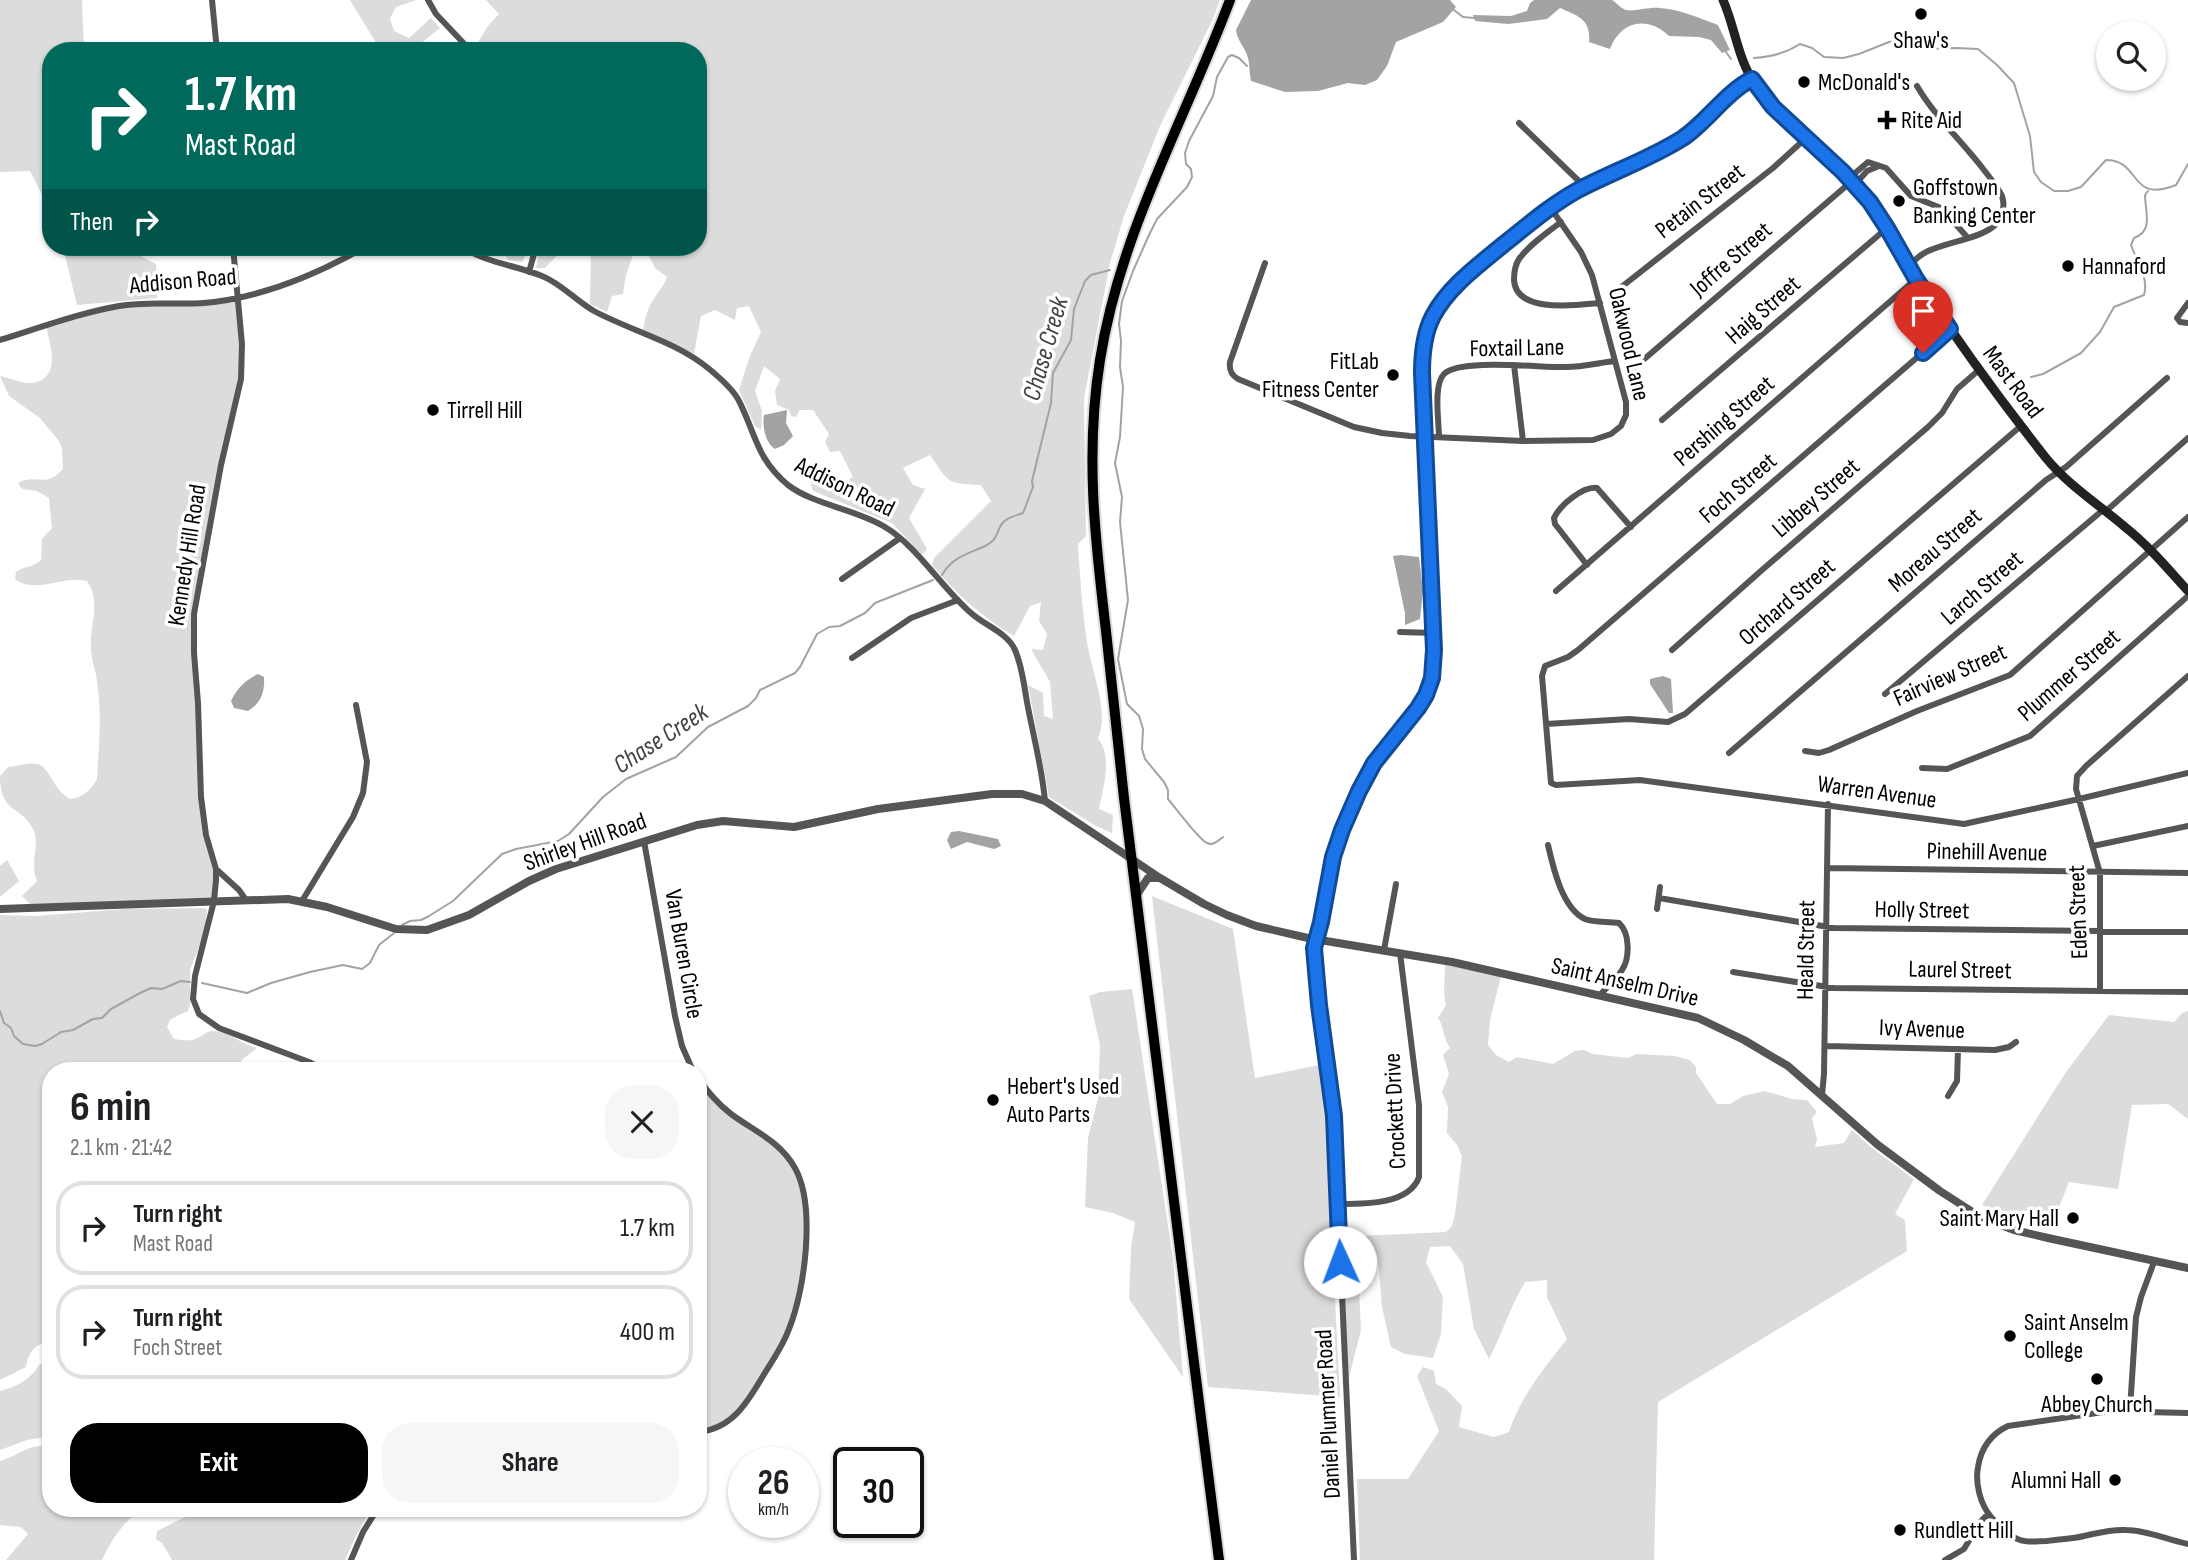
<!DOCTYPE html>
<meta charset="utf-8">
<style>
:root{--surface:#fff;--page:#f6f6f6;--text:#202124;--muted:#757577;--line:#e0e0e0;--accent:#000}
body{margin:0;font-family:"Sofia Sans Condensed",sans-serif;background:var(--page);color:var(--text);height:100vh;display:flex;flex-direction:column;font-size:26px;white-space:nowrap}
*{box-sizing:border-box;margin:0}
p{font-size:23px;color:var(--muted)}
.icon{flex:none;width:38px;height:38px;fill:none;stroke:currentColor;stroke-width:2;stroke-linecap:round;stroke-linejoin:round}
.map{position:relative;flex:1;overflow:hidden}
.sheet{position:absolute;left:42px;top:1062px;width:665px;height:455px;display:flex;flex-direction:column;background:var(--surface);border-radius:28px;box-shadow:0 2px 5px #0004}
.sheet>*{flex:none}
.hud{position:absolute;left:42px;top:42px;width:665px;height:214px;border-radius:28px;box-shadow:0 2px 5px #0004;background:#00695c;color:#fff;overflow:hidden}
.fabs{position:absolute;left:2096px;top:21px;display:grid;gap:14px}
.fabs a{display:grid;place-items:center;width:70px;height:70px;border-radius:50%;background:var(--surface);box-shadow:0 2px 5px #0004;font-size:35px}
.speed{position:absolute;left:728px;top:1447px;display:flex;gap:14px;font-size:35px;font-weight:700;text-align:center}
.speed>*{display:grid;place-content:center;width:91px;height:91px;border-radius:50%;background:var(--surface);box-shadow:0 2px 5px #0004;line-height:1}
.speed small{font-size:18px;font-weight:400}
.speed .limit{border:4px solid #111;border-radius:10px;background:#fff;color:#111}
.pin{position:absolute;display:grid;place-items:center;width:60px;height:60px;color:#fff;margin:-72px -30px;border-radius:50% 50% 50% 0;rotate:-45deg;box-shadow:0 0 7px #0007}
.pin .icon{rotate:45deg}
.me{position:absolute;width:77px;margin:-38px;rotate:358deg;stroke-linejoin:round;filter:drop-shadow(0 0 5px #0008)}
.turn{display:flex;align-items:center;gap:24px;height:147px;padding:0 28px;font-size:32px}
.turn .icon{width:91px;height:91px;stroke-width:2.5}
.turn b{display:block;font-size:49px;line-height:60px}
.then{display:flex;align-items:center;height:66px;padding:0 28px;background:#0003;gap:14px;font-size:26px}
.round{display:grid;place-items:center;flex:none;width:74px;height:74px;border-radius:28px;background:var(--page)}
.summary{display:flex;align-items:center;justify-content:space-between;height:119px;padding:0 28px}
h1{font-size:42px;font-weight:700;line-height:52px}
.action{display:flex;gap:14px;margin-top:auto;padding:14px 28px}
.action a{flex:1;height:80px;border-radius:28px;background:var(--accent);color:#fff;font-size:28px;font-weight:700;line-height:80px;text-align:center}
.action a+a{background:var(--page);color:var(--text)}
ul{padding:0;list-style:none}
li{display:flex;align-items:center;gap:21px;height:94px;margin:0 14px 10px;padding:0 14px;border:4px solid var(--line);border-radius:28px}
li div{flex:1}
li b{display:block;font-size:26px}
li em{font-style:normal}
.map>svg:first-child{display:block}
.green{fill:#dcdcdc}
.water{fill:#a3a3a3}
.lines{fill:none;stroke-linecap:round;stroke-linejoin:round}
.stream{stroke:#a3a3a3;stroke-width:2}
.primary-casing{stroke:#dbdbdb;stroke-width:14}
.minor{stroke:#555;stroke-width:6}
.tertiary{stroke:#555;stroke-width:8}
.secondary{stroke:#222;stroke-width:9}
.primary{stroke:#000;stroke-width:10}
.route-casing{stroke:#114b97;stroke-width:18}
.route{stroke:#1a73e8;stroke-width:12}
.poi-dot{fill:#000;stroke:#fff;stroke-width:2.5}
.labels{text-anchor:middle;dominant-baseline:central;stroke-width:7;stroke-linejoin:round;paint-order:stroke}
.poi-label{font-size:24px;fill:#000;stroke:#fff;text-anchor:start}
.street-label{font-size:24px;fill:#000;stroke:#fff}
.water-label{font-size:26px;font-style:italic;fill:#444;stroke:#fff}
</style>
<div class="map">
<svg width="2188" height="1560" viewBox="0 0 2188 1560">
<rect width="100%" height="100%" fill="#fff"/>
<path class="green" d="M0,0H82L84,51H51V212L30,171L0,172Z
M350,0H416L396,7L390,18L394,31L409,38L431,18L440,28L411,51H381Z
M486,0H1220L1213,19L1160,126L1124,216L1110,263L1084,398L1086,536L1078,544C1080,576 1082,609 1087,642C1091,669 1110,713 1098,738C1113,758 1103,787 1099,809L1113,815L1112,833L1096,826L1049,797L1028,685L1043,693L1044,716L1053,719L1050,682L1031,649L1043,650L1047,634L1039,621L1041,602L1030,606L1014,636C982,617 956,594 932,565L934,558L991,501L981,485C946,483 950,484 930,455L903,468L913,485L925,489L909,518L927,549L922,555L892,523L813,491L806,464L820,468L826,481L839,486L853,477L840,451L830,452L825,442L829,434L813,410H800L796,417L791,416L789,410L777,405L775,391L780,379L764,366L755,391L762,411L761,430L755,426L739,390L750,356L761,332L749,306L737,308L735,320L715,310L701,316L694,354L643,330C645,319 648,306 655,297C660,289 664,286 667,277L655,268L644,247L634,252L626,275L623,294L612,296L607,312L590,304L591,247H698V51H478L475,48L487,27L499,14Z
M63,247H130L137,254L156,264L157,298L77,305Z
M500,247H529L522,262L508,260Z
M540,247H565L545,268H536Z
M238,298L241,379L221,465L194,614L203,816L213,857L214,901L34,908L22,896L37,881C29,861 40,847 34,831C24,806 0,815 0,776L8,767C17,766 29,762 38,764C50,768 54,791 70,799C82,798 91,790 97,779C99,746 102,714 97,681C96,670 91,660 91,649C89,625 102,603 87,581C63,575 36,595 15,579L16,572C24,566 34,567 41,560L42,539L52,528L49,498L37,491L22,489L18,483C35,473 45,489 63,469L62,448L59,441L40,418L9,396L0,376C9,378 23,384 33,383C62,378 50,344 46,326L102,310Z
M7,860L19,881L0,897V866Z
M1152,896L1233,929L1255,1078L1323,1064L1340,1397L1208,1387Z
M204,908L207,910L205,933L190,970V1004L188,1011L177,1016L170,1020L167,1027L174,1039C182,1040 190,1042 197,1038C203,1036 206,1031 213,1031C229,1031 242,1045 257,1048L243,1059L233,1071H51V1340C35,1345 29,1350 26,1367L0,1380V915L36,916L125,909Z
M1445,965L1501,976L1490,1020L1488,1045L1496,1055L1509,1062L1517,1057L1553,1064L1575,1051L1584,1050L1593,1054L1628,1058L1636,1054L1675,1056L1690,1060L1696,1067V1073L1717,1104H1730L1743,1096L1765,1091L1792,1099L1807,1100L1817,1112L1812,1118L1817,1139L1815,1147L1844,1143L1852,1130L1873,1149L1914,1179L1895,1214L1905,1220L1907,1251L1658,1402L1654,1560H1360L1357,1479H1408L1439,1431L1417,1376L1423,1367L1434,1371L1436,1384L1446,1389L1462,1406L1459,1427L1494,1437L1509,1432C1520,1397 1545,1367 1567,1339L1547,1297V1280L1525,1282C1510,1307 1502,1334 1489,1359L1474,1329L1463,1264L1450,1246L1430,1247L1426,1262L1443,1297L1441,1334L1433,1358L1405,1354L1391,1347L1382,1307L1378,1257L1371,1244L1357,1245L1361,1330L1346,1389L1341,1237L1446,1232L1452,1226L1455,1214L1462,1156L1457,1145L1447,1133L1448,1107L1442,1092L1449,1074L1443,1055L1450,1048C1442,1036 1445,1028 1438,1018L1446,1005L1444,993Z
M1132,989L1173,1258L1183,1377L1129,1299L1131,1248L1135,1222L1113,1213L1085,1207L1088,1138L1098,1098L1100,1045L1089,996L1100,992Z
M2188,1011V1119L2168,1104L2132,1105L2118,1189L2069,1182L2051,1228L2009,1216L1982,1205L2066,1072L2109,1015L2174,1022L2182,1013Z
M698,1078L714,1099L788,1157L806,1203L801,1286L782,1344L731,1420L698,1432Z
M51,1363V1436L27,1440L0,1450V1391C18,1386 30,1380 40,1364Z
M51,1445V1508L142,1509C124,1521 111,1540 102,1560H6L28,1534L21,1527L0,1525V1461C22,1454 26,1445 51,1445Z
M225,1508H371V1509L354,1540L345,1560H172L162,1543L156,1539L157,1531C163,1528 197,1511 200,1511C203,1512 209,1515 211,1517Z"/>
<path class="water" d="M1251,0H1450L1456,7L1443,22L1396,42L1387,66L1377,80L1365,85L1348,83L1318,91L1285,92L1251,81C1249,73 1250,65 1248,58C1246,48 1237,41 1236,30Z
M1534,0H1612C1617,3 1620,8 1626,10C1633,12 1649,7 1659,8C1679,9 1699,18 1718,25L1730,50L1722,53L1711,40L1699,37L1669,36C1648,16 1621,20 1610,49L1589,42C1591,19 1578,16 1560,8L1547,19L1508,24L1475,21L1473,15L1511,16L1527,11L1530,3Z
M787,410L786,423L793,436L784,445L775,449C765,443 762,425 764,415Z
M1401,555L1419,557L1423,591L1420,619L1405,625V613L1393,556Z
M258,674L264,677C265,692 261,703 248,711L234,708L231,701C238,687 245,681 258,674Z
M1663,676L1671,679L1673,713H1669L1650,684V679Z
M959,831L998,839L1001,846L994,849L967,842L951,849L947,840L951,832Z"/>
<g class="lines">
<path class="stream" d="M1454,10L1463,17L1474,18
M1726,52L1731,59
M1754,58C1771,57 1786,53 1800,44L1812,48L1824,57L1843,58L1859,54L1889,42L1904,40L1924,49L1956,48L1978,49L1997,65L2014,83L2030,136L2034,172L2041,182L2054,191H2068L2081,187L2106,160C2142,160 2128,204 2176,185L2188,164
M2031,377L2043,374L2081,353L2100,332L2114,307L2144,295C2149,277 2137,262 2131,245L2134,238C2154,231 2145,211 2145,195L2148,191
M942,575C953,556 969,554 987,545C996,540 996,535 1000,527C1004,518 1015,516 1023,513L1033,487L1032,481L1051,403L1053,373L1071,340L1074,309L1085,281L1091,275L1110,270
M1223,837C1218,841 1213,846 1207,843C1199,840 1175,807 1168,799V790L1164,782L1145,759L1142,749L1143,729L1139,716L1127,704L1118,659L1128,600L1120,522L1122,497L1115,463L1120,437L1123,387L1120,367L1121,341L1119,324L1122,301L1133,271L1149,235L1157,219L1187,187L1192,177L1191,169L1186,164L1185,153L1189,141L1213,96L1217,77L1228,57L1232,55L1239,58L1247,66
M402,925L410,921L421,920L429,916L453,901L502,854L516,849L558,841L569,834L603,797L626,779L676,757L708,727L748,706L756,698L760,690L795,673L800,667L817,634L829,627L840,626L865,613L875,603L933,580
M202,983L247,993L271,983L310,972L343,965L362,969L370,963L379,945L394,933
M0,1011L4,1023L11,1028L14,1036L23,1044L35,1046L42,1044L61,1032L73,1030L93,1019L102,1018L111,1009L140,993L151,988L162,989L181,981L190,982"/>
<defs>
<path id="primary" d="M1219,1560C1187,1306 1154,1052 1124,798C1118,742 1112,687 1106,631C1095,539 1085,453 1100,360C1120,232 1185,120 1230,0"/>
</defs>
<use href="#primary" class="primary-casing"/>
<path class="minor" d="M212,0L217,51
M428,0L436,14L471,51
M1519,123L1585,187
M1852,181L1859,180L1867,171L1879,166
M1561,222C1547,233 1530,244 1519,259C1515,265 1514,273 1514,280C1516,314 1577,305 1600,303
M233,247L242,344L241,379L221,465L194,614V653L198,703L201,797L206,835L216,869V880L214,901L195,976L193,999L199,1014L219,1028L309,1062L326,1071
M462,247C487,263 515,265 542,276C562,284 576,301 594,311C631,331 675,341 708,368C719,377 731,387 738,399C755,431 756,459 788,485C814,505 856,509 885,527C917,546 942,588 971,613C984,625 1008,633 1015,650C1022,666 1024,685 1027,702C1033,735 1042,767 1045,801
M1265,263L1230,362C1229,370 1231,375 1238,379L1354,427L1382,433L1410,436L1523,441L1593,440L1611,434L1621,426L1626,415V402L1592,275L1581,252L1550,207
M1910,268C1921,240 1979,245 1998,222C2003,214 2005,205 2002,196C1998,187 1990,178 1984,170C1962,141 1935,117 1917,86
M529,272L536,247
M1615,292L1773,168L1806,138
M2188,303L2177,318L2180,322L2188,323
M1950,329L1578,650L1568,657L1545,666L1542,676L1551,783L1556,785L1640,780L1964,824L2079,799L2188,773
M0,340C39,328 79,313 119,306C146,301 176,305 204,303C261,298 316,275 365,247
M1514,365L1523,441
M1635,367L1852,181L1854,174L1868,162L1886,168L1911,196L1941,208L1968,238
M1662,420L1887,228
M1439,437C1439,422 1433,385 1444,374C1460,358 1543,368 1566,367C1582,367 1598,363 1614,361
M2105,512L2188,438
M1587,565L1555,524L1554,518C1560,505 1583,486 1597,488L1631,527
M842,579L900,538
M1556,591L1916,279
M1400,632L1434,633
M1672,650L1762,570L1928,427L1942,413L1957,389L1980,369
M852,658L911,618L958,600
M1885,694L2103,510
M1546,724L1629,719L1668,722L1685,714L2022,425
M1805,751L1819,753L1829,750L1917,711L2010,675L2188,517
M1729,753L2046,480L2066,467L2167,378
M1922,768L1947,769L2030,736L2188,596
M644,841L675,1016L682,1046L693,1071
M1548,845C1553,867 1562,908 1585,919C1595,923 1608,921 1619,923C1630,933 1630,958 1622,970C1617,979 1607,987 1600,995
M2093,846L2188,826
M1827,868L2188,873
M216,869L239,890L246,900
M1659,898L1834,928L2188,932
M302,901L353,817L363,793L367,762L356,705
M1657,909L1660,887
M1316,939L1314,949L1315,967L1334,1116L1354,1560
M1384,950L1396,884
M1733,972L1834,988L2188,992
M2100,990V873L2076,789L2077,776L2086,766L2188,676
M1825,1046L1995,1050L2009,1047L2016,1042
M698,1078C707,1091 718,1104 731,1114C754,1131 780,1141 795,1168C816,1206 805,1290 789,1329C783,1346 772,1361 763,1376C747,1403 732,1429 698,1432
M1822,1095L1824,1074L1828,804
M1948,1096L1957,1081L1958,1049
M1338,1204C1364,1204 1409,1205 1419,1177V1105L1400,953
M2130,1409L2136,1317L2141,1297L2154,1262
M2188,1413L2144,1412L2124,1409L2008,1426C1991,1434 1981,1448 1978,1467C1975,1483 1980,1504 1991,1517C1999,1526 2008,1536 2020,1540C2028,1543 2038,1541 2047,1541C2059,1539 2072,1539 2084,1536C2098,1533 2111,1529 2126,1530C2147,1530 2167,1540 2188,1544
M351,1560L363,1532L378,1508
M1945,1560L1964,1549L1980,1522L1988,1514"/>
<path class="tertiary" d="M1136,896L1148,878H1158
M0,909L288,899L327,907L396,929L427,930L469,915L529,881L556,869L697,825L723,821L794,827L878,809L992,794H1022L1045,801L1160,878L1204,904L1227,915L1256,926L1308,938L1452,962L1698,1018L1744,1040L1788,1066L1878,1145L1940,1191L1982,1218L2014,1230L2048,1238L2188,1268
M1316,939L1321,922L1333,857L1342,830L1359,791L1374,763L1418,708L1426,695L1432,678L1434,650L1422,373C1422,354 1424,333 1433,316C1449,286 1479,265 1504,244C1528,225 1551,205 1578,190C1612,172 1650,159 1683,138C1708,121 1725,92 1752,79"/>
<path class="secondary" d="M1723,0C1735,27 1738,60 1755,84C1787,129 1836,157 1869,201C1888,226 1901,256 1919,282C1958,342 2001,401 2046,458C2068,485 2098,504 2125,527C2149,546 2168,569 2188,591"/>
<use href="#primary" class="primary"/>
</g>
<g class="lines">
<defs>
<path id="route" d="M1340,1262L1334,1116L1319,1005L1314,948L1321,922L1333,857L1342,830L1359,791L1374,763L1418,708L1426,695L1432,678L1434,650L1422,373C1422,354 1424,333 1433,316C1449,286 1479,265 1504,244C1528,225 1551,205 1578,190C1612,172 1650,159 1683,138C1708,121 1725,93 1752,79L1773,107L1843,172L1870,202L1887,228L1916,279L1950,329L1923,353"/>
</defs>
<use href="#route" class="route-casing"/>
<use href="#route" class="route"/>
</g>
<g class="poi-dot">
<circle cx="1921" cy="14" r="7"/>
<circle cx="1804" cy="82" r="7"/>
<path d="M1883.5 109.5h7v7h7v7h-7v7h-7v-7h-7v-7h7z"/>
<circle cx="1899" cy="201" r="7"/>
<circle cx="2068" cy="266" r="7"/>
<circle cx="1393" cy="375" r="7"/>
<circle cx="433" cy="410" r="7"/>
<circle cx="993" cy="1100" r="7"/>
<circle cx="2073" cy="1218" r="7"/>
<circle cx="2010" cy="1336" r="7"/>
<circle cx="2097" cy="1379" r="7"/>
<circle cx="2115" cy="1480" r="7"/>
<circle cx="1900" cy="1530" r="7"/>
</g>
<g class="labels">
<g class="poi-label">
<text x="1921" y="40" text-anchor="middle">Shaw's</text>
<text x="1818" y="82">McDonald's</text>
<text x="1901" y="120">Rite Aid</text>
<text x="1913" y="187">Goffstown<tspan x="1913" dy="28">Banking Center</tspan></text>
<text x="2082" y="266">Hannaford</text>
<text x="1379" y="361" text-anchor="end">FitLab<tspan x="1379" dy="28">Fitness Center</tspan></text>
<text x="447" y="410">Tirrell Hill</text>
<text x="1007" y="1086">Hebert's Used<tspan x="1007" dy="28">Auto Parts</tspan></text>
<text x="2059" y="1218" text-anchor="end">Saint Mary Hall</text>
<text x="2024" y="1322">Saint Anselm<tspan x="2024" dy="28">College</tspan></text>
<text x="2097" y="1404" text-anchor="middle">Abbey Church</text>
<text x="2101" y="1480" text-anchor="end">Alumni Hall</text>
<text x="1914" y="1530">Rundlett Hill</text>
</g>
<g class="street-label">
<text transform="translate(1700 201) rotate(-38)">Petain Street</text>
<text transform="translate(1731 259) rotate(-41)">Joffre Street</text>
<text transform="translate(183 281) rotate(-5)">Addison Road</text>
<text transform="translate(1763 310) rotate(-41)">Haig Street</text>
<text transform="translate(1629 344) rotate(77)">Oakwood Lane</text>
<text transform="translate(1517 348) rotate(-1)">Foxtail Lane</text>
<text transform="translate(2013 382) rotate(53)">Mast Road</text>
<text transform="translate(1724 421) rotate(-41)">Pershing Street</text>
<text transform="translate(845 487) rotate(26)">Addison Road</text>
<text transform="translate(1738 488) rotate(-41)">Foch Street</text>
<text transform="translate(1816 498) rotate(-41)">Libbey Street</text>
<text transform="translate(1935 550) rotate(-41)">Moreau Street</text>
<text transform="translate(187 555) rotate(-81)">Kennedy Hill Road</text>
<text transform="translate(1982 588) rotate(-41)">Larch Street</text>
<text transform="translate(1787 602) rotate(-41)">Orchard Street</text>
<text transform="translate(1950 675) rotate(-24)">Fairview Street</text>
<text transform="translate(2069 675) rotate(-41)">Plummer Street</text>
<text transform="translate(1877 792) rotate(8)">Warren Avenue</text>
<text transform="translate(585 842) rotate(-20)">Shirley Hill Road</text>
<text transform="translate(1987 852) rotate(1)">Pinehill Avenue</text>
<text transform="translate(1922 910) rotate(1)">Holly Street</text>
<text transform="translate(2078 912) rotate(-92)">Eden Street</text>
<text transform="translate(1806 950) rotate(-89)">Heald Street</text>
<text transform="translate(684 954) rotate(80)">Van Buren Circle</text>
<text transform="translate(1960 970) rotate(1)">Laurel Street</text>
<text transform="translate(1625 982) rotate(13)">Saint Anselm Drive</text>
<text transform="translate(1922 1029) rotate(2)">Ivy Avenue</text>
<text transform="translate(1395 1111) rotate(-93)">Crockett Drive</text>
<text transform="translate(1328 1414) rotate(-93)">Daniel Plummer Road</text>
</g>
<g class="water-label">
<text transform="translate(1046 349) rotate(-74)">Chase Creek</text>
<text transform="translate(661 739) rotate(-33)">Chase Creek</text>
</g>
</g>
</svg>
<div class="fabs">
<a><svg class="icon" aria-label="search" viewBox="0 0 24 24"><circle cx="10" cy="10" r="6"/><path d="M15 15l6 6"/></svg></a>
</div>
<div class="speed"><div>26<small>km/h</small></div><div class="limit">30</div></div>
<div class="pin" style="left:1923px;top:353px;background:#d93025"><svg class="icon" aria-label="arrive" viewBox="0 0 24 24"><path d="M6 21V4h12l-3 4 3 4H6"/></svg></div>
<svg class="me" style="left:1340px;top:1262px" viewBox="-20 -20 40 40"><circle r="19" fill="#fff"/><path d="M0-13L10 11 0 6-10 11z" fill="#1a73e8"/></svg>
<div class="hud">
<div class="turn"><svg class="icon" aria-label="right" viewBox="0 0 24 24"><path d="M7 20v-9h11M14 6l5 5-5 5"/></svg><div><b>1.7 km</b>Mast Road</div></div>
<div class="then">Then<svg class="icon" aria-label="right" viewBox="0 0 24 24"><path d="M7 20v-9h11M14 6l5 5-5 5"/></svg></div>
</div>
<section class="sheet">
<div class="summary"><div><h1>6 min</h1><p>2.1 km · 21:42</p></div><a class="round"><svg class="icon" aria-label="close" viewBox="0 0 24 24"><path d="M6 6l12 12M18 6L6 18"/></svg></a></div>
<ul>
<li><svg class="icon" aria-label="right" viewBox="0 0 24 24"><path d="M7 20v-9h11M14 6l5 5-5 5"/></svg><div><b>Turn right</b><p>Mast Road</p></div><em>1.7 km</em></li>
<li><svg class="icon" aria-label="right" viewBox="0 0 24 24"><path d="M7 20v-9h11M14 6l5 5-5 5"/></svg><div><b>Turn right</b><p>Foch Street</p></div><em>400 m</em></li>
</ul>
<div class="action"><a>Exit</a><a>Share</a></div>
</section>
</div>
